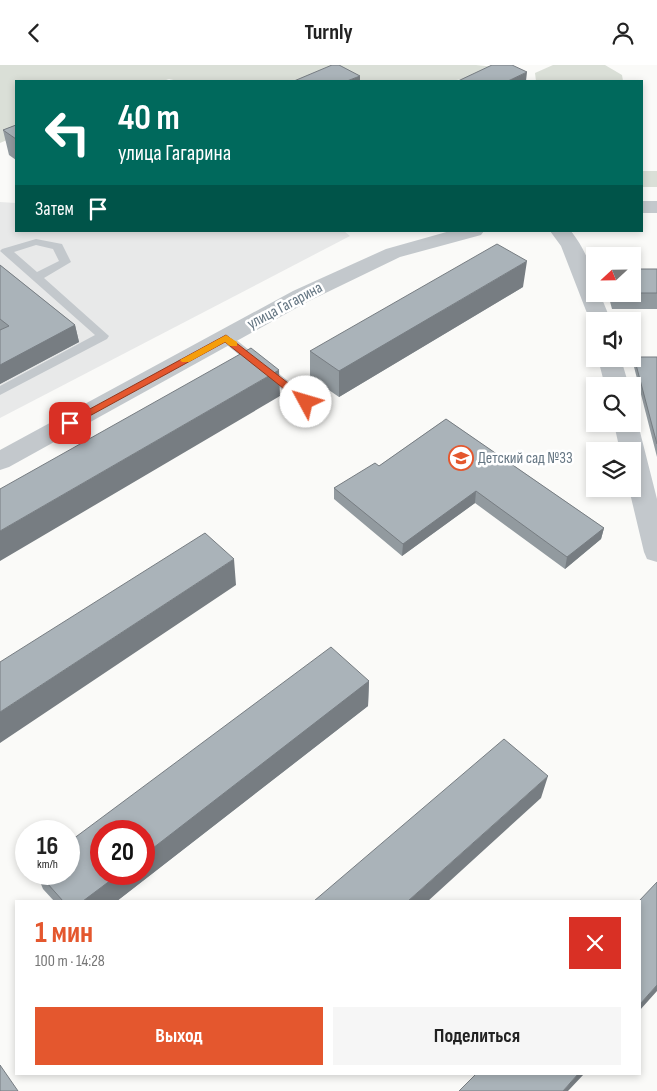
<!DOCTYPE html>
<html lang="ru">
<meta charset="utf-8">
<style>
:root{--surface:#fff;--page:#f6f6f6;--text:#222;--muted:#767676;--accent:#e4572e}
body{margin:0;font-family:"Sofia Sans Condensed",sans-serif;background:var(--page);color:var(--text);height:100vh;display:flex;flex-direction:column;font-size:19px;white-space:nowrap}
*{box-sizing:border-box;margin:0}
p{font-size:16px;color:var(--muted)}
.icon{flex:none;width:28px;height:28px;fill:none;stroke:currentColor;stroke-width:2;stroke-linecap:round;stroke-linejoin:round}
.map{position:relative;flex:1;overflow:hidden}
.panel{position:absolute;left:15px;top:835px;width:626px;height:175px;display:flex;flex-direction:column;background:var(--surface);border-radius:0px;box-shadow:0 2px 8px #0003}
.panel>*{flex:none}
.hud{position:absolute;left:15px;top:15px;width:628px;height:152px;border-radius:0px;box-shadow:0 2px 8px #0003;background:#00695c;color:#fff;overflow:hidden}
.needle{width:32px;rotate:248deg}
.fabs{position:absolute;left:586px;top:182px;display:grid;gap:10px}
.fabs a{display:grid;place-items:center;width:55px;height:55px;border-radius:0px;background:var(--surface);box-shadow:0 2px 8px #0003;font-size:25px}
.speed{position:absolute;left:15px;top:755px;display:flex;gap:10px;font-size:25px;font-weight:700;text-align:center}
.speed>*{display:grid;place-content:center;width:65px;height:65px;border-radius:50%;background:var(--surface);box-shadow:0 2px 8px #0003;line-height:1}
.speed small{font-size:12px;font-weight:400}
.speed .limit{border:8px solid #d22;background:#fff;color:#111}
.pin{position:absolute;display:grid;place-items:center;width:42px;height:42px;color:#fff;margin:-21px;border-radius:10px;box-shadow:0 2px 8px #0006}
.me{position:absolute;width:55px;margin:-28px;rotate:309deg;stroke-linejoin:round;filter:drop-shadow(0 0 4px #0008)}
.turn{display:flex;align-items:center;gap:18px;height:105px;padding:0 20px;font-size:22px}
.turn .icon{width:65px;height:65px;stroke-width:2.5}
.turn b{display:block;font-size:35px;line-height:42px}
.then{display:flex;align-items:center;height:48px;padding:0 20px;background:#0003;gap:10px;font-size:19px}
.round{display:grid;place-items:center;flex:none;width:52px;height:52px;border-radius:0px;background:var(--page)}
.summary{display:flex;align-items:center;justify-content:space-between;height:85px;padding:0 20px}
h1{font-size:30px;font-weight:700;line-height:38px;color:var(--accent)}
.button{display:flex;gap:10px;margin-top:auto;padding:10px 20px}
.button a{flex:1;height:58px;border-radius:0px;background:var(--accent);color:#fff;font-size:20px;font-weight:700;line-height:58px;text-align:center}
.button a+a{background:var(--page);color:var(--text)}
header{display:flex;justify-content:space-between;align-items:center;height:65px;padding:0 20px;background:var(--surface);font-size:22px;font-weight:700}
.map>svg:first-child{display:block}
.built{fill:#e8e9e9}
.green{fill:#dadfd7}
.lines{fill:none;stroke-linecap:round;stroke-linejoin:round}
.lane{fill:#c3c8cc;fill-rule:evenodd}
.street{fill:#c3c8cc;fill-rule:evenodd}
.wall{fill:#929a9f}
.shaded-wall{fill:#777d82}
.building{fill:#aab3b9;stroke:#777d82}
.route{fill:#e4572e;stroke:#94391e}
.slow{fill:#f59e0b}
.labels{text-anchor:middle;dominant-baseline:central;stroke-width:5;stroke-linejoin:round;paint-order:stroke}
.street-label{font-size:16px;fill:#657683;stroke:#fff}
.poi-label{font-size:16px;fill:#657683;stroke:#fff;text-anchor:start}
</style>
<header><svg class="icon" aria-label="back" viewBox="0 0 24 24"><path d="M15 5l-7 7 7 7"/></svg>Turnly<svg class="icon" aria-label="person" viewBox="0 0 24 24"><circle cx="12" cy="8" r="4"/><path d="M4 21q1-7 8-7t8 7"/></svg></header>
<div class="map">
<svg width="657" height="1026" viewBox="0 0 657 1026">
<rect width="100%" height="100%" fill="#fafaf8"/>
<path class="built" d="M0,137L16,138V166H344L350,171L0,353Z"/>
<path class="green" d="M0,0H476L515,4L451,16H178L169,14L163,16H16V71L0,78Z
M553,0H605L622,10L623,16H536L535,8Z
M641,106H657V122H641Z"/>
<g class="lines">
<path class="lane" d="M36,174L62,179L71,197L44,213L109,271L107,274L0,330V321L95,270L0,186L2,184ZM36,180L53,184L59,196L37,207L14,187Z
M226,269L230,270L311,334L313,337L311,340H301L222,276L220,273L222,270Z"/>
<path class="street" d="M641,136H657V148H641Z
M450,166H484L481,170L400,192L309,236L9,402L0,405V385L293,226L386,184Z
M550,166H571C585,184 595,206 595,229H600L611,256H595V262L592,261L561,181Z
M598,294H621L629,321H605Z
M632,353L638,359L657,434V497L647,494L644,487L629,424H632V386H620L614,359H632Z"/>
</g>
<path class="wall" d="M16,60V95L9,90L3,65Z
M0,200L75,260L79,277L0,319Z
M632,204H657V244H612L608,229H632Z
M523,222L339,332L310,312V286Z
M634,292H657V392L633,298Z
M446,354L604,463L601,474L565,504L475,438L402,491L334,434V423L379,401Z
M369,616L368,641L117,836H54L43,824L37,809H69Z"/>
<path class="shaded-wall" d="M527,7L526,16H508Z
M360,11V16H347Z
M527,196L523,222L339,332V306Z
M75,260L79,277L0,319V300Z
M279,305L280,331L0,496V466Z
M476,426L475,438L402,491L403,479Z
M604,463L601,474L565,504L567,492Z
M234,494L236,520L0,678V647Z
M369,616L368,641L117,836H83L119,809H144V790Z
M548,711L541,733L428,836H408Z
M657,920V926L640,945V939Z
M578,1009H584L568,1026H563Z"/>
<path class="building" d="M332,0H339L360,11L347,16H294Z
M492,0H512L527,7L508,16H458Z
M16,60V74L3,65Z
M497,179L527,196L339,306L310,286Z
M0,200L75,260L0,300V265L9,261L0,254Z
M632,204H657V228H632Z
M251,283L279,305L0,466V424Z
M634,292H657V379Z
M446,354L604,463L567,492L476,426L403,479L334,423L375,398L379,401Z
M205,468L234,494L0,647V597Z
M331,582L369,616L144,790V766H101V809H119L83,836H63L39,809H69V777Z
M504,674L548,711L408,836H314Z
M657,817V920L640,939V836H639Z
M0,1000L18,1026H0Z
M476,1009H578L563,1026H459Z"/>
<path class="route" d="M226,270L310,335V339H303L225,277L73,360L70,361L64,358Z"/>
<path class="slow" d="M226,270L237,277V281H230L225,277L189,297H182L180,295Z"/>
<defs>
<symbol id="school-ring" viewBox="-11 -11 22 22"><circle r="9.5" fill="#fff" stroke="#e4572e" stroke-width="1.5"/><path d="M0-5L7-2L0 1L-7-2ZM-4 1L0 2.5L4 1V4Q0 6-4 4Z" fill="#e4572e"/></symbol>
</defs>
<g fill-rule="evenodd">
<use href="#school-ring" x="447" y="379" width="28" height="28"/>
</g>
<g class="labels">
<g class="street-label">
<text transform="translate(285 241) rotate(-28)">улица Гагарина</text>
</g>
<g class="poi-label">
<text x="478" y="393">Детский сад №33</text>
</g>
</g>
</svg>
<div class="fabs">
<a><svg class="needle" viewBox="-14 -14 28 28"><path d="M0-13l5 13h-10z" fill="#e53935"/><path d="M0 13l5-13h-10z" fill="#767676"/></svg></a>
<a><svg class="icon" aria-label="sound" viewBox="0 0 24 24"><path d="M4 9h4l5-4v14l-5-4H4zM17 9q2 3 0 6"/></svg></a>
<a><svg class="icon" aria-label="search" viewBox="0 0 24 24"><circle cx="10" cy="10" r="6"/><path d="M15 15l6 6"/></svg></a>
<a><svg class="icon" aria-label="layers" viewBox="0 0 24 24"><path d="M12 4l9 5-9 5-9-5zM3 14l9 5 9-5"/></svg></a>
</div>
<div class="speed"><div>16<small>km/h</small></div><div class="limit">20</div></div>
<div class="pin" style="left:70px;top:358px;background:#d93025"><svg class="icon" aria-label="arrive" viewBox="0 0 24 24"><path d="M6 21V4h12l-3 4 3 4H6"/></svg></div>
<svg class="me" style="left:306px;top:337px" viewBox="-20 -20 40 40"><circle r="19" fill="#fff"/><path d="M0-13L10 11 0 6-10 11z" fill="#e4572e"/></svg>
<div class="hud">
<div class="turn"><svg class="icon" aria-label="left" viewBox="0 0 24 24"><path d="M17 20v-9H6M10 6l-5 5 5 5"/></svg><div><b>40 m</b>улица Гагарина</div></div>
<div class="then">Затем<svg class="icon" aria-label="arrive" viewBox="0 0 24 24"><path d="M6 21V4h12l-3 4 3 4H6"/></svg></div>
</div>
<section class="panel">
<div class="summary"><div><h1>1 мин</h1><p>100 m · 14:28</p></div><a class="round" style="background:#d93025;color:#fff"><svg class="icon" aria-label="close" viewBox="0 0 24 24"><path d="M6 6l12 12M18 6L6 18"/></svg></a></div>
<div class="button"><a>Выход</a><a>Поделиться</a></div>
</section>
</div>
